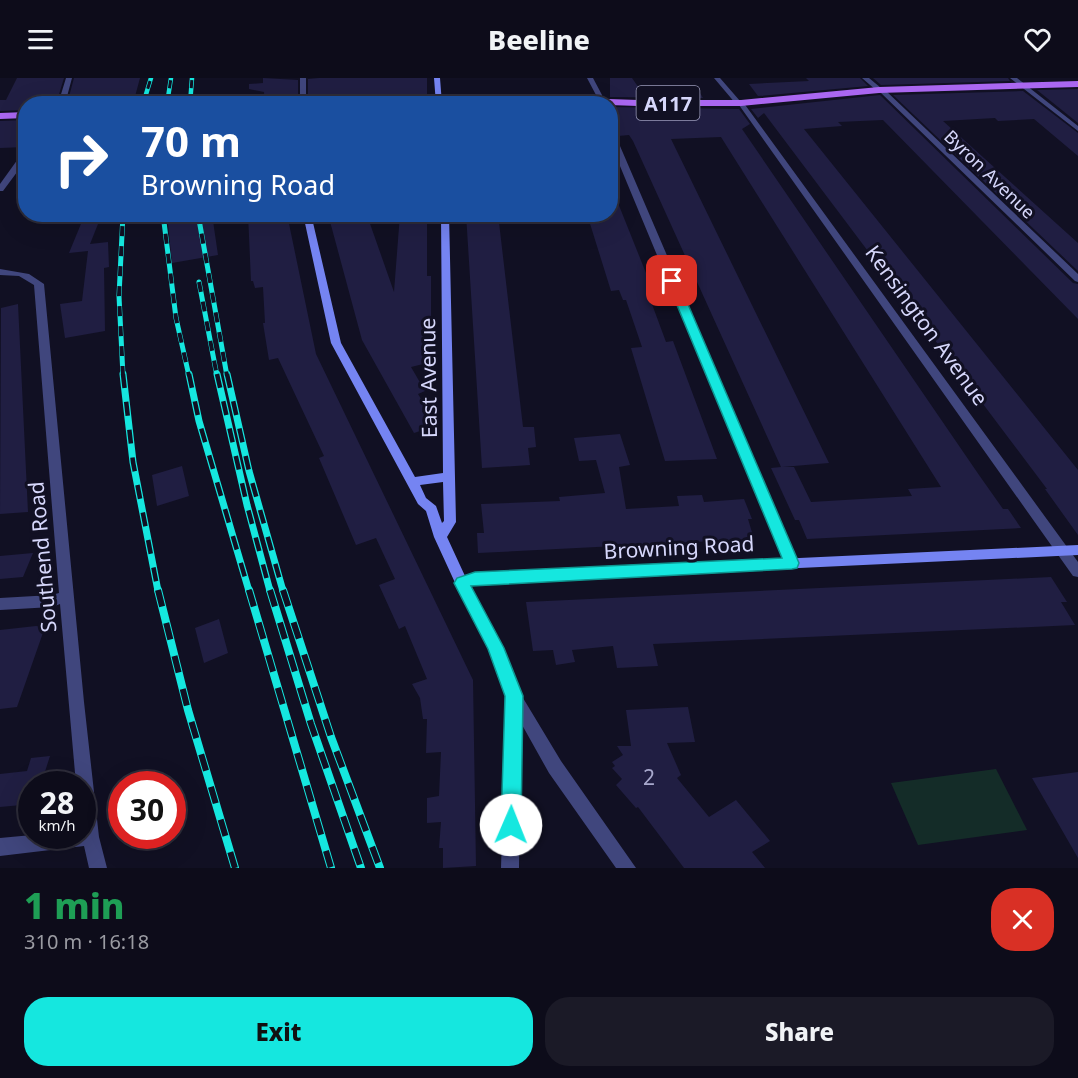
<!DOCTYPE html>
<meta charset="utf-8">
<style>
:root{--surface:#0d0c1a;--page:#1b1a27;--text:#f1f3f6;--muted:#9a9ba2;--line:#2d2c39;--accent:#15e7df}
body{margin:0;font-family:"Noto Sans",sans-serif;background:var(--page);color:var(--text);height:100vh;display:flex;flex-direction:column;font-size:22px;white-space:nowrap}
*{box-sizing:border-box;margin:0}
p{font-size:20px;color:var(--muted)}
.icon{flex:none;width:33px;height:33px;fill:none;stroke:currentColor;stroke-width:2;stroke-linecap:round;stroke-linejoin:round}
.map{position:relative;height:790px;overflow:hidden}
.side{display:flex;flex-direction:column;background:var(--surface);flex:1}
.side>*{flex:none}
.hud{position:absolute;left:18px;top:18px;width:600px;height:126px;border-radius:24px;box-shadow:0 6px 24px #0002,0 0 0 2px var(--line);background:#1a4fa0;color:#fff;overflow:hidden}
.speed{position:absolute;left:18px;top:693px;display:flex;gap:12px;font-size:30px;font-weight:700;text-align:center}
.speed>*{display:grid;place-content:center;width:78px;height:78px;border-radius:50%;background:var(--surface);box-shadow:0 6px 24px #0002,0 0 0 2px var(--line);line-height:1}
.speed small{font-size:15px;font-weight:400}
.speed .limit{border:9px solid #d22;background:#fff;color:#111}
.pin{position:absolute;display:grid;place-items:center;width:51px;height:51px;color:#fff;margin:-26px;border-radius:12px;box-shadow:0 3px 9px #0006}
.me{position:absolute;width:66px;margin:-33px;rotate:1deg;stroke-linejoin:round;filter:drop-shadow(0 0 4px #0008)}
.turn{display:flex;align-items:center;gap:21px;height:126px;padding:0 24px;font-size:27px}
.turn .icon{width:78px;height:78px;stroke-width:2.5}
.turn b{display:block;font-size:42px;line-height:51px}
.round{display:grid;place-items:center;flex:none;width:63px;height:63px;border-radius:24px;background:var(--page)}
.headline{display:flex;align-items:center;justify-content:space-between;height:102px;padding:0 24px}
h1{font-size:36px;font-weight:800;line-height:45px;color:#1e9e55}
.cta{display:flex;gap:12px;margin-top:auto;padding:12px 24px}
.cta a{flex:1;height:69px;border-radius:24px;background:var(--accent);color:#111;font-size:24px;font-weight:800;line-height:69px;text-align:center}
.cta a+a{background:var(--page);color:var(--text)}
header{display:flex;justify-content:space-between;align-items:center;height:78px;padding:0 24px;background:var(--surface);font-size:27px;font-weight:800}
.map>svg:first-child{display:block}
.green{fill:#142c28}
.building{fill:#201e42;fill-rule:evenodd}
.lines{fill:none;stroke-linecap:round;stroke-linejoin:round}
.street{fill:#40467d;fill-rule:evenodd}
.secondary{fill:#7584f2;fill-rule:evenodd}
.primary{fill:#aa67f1;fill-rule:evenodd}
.rail-far3-casing{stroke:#15e7df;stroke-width:4.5}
.rail-far2-casing{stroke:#15e7df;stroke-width:5}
.rail-far1-casing{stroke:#15e7df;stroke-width:7}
.rail-casing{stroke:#15e7df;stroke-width:8}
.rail-far3{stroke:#111023;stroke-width:3;stroke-dasharray:8;stroke-linecap:butt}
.rail-far2{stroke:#111023;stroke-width:4;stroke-dasharray:10;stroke-linecap:butt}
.rail-far1{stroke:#111023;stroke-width:4.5;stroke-dasharray:14;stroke-linecap:butt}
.rail{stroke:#111023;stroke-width:6;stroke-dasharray:17;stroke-linecap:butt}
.route{fill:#15e7df;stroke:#0e9691;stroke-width:1.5}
.labels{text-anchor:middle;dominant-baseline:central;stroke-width:6;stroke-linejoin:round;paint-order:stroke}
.far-street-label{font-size:18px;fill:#d6d7fb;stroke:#111023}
.shield{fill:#111023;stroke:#9b9bba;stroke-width:1.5}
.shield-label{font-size:20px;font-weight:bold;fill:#d6d7fb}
.street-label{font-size:21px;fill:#d6d7fb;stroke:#111023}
.near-number-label{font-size:21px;fill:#a8a9cd}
</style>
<header><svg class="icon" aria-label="menu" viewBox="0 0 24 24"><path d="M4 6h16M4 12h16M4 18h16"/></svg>Beeline<svg class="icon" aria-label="heart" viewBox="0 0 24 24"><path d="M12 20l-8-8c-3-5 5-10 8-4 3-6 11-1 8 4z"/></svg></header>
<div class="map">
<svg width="1078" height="790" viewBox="0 0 1078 790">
<rect width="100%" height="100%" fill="#111023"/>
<path class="green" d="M996,691L1027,752L918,767L891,705Z"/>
<path class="building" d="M17,0H64L56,26H26V32L0,33V22H6Z
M74,0H140L133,26H67Z
M263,0L298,2V21L290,19V26H265L264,14L249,11V6L263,5Z
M319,0H427V16L321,25L308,23V1Z
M610,0H632L639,10L696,8L703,20L610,19Z
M806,0H860L868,8L758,18L749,6L809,3Z
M873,0H1008L1010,3L881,7Z
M1078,11V45L1037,12Z
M1023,13L1078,55V78L1034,41L998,43L995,40L943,43L1078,165V193L893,17Z
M880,17L1073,205L1078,206V241L883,42L838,44L842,48L804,51L1078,392V457L1045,411H1047L764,35L758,40L751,31Z
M610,29L739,31L750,46L742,51L979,397L1003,431H1008L1021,450L807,461L799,442H795L771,390L781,389L633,63L629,57L618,58L610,50ZM721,59L941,409L908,411L912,418L811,424L794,389H782L829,385L671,61Z
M26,42V69L0,70V43Z
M610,105L652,210H646L666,264L673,263L717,381L665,383L631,270L642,269L626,222H623L619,212L611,213L587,136H610Z
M85,136H102L90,166L108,164L109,189L104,190L105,253L65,260L60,226L82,223L88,173L69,175Z
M167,136H212L218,177L172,185Z
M248,136H287L316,276L473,602L476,788L443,790V770H439L441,744L427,745V720L439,718L441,674L426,675L427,641H423L420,620L412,606L427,601L405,548L399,551L379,507L395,501L376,460L356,467L319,380L324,378L278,280L269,282L263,245H265L263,209L255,210L253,203H251Z
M328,136H359L361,141L368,140L394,214L400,136H427V198H431V284L411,289L425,313L418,316L427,331L422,333L432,349L414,355L362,262Z
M466,136H498L523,349H534L536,369L528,370L530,387L482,390Z
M18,226L28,434L0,436L1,230Z
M620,356L630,387L619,389L626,431L679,428L677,418L702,417L704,424L744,421L752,441H748L754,461L478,475L477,455H484L481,426L560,423L559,419L605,415L596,382L579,383L574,360Z
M182,388L189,418L157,428L152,397Z
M33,475L23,499L0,501V478Z
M1051,499L1067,524H1061L1075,547L653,566L658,588L617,590L613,568L572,572L575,584L556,587L553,572L533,573L526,524Z
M219,541L228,575L204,585L195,550Z
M36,548L45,549L17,629L0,631V552Z
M688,629L695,664L667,665L681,697L677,700L709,739L736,722L770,763L752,774L765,790H684L638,729L636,730L616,707L622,701L612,690L615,688L612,684L623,677L617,668H631L626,632Z
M50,678L41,706H32V726L0,729V696L27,693L31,680Z
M1078,694V780L1032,700Z"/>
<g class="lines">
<path class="street" d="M66,0H72L65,26H58Z
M300,0H306V26H300Z
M587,0H593L602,17V26H596V17Z
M714,0H720L740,23L743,24L1078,484V499L1073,498L739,27L736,26Z
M862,0H869L881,10L884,11L1078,196V204L1075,203L880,14L877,13Z
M1010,0H1017L1078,48V53Z
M610,52L614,54L799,485L797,489L792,490L787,489L785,485L610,64Z
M23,74H26V82L3,113H0V106Z
M0,191L29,196L44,206L84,624L99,759L107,790H89L84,768L0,778V760L32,757L82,758V706H76L60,526L52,529L0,532V520L52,517L59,515L34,207L19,198L0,197Z
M462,499L467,501L503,570L520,615L561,683L636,790H616L549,695L521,645L519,790H501L506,618L489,571L455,505L457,501Z"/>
<path class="secondary" d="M434,0H440L442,26H436Z
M303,136H311L341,265L415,399L443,395L441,136H449L456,444L447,459L465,498L475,495L1078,467V477L476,505L462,511L457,509L434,459L426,433L418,426L331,265ZM443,404L444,443L442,445L436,428L426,420L420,407Z"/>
<path class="primary" d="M1078,3V9L879,15L741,28H638L467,22L388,26L418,19L467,16L638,22H741L879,9Z
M26,34V40L0,41V35Z"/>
<defs>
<path id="rail-far3" d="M143,26L151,0
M167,26L171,0
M190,26L192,0"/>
<path id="rail-far2" d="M163,136L176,240L189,298
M198,136L227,298
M199,204L217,298
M123,298L119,218L123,136"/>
<path id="rail-far1" d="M123,296L133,384L158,513
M189,296L199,343L249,513
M217,296L247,427L270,513
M227,296L249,393L283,513"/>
<path id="rail" d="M158,512L188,632L235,790
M249,512L331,790
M270,512L311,646L361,790
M283,512L331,659L380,790"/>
</defs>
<use href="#rail-far3" class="rail-far3-casing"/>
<use href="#rail-far2" class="rail-far2-casing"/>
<use href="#rail-far1" class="rail-far1-casing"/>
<use href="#rail" class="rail-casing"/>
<use href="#rail-far3" class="rail-far3"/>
<use href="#rail-far2" class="rail-far2"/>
<use href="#rail-far1" class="rail-far1"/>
<use href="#rail" class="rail"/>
</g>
<path class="route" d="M672,200L678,203L799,485L797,490L792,491L471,508L504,570L523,618L521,747L518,754L511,757L504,754L501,747L505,618L488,571L454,505L457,500L475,494L782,480L667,203Z"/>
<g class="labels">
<g class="far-street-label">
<text transform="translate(990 96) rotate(44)">Byron Avenue</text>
</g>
<rect class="shield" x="636.5" y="8" width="63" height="34" rx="4.5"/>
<g class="shield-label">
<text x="668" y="25">A117</text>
</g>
<g class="street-label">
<text transform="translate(927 247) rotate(54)">Kensington Avenue</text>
<text transform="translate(428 300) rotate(-91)">East Avenue</text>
<text transform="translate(679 469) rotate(-3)">Browning Road</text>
<text transform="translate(42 479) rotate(-95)">Southend Road</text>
</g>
<g class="near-number-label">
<text x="649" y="699">2</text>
</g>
</g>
</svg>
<div class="speed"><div>28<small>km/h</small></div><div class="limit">30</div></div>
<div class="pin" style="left:672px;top:203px;background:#d93025"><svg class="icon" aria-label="arrive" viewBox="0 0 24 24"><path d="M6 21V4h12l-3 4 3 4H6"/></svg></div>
<svg class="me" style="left:511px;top:747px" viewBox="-20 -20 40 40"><circle r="19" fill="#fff"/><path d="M0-13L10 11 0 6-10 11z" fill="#15e7df"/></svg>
<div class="hud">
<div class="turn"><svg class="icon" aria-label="right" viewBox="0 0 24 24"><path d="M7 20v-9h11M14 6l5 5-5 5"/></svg><div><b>70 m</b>Browning Road</div></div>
</div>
</div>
<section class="side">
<div class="headline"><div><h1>1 min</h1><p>310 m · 16:18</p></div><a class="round" style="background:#d93025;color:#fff"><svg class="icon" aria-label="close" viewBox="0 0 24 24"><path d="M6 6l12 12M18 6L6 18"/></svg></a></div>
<div class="cta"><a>Exit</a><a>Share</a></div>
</section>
